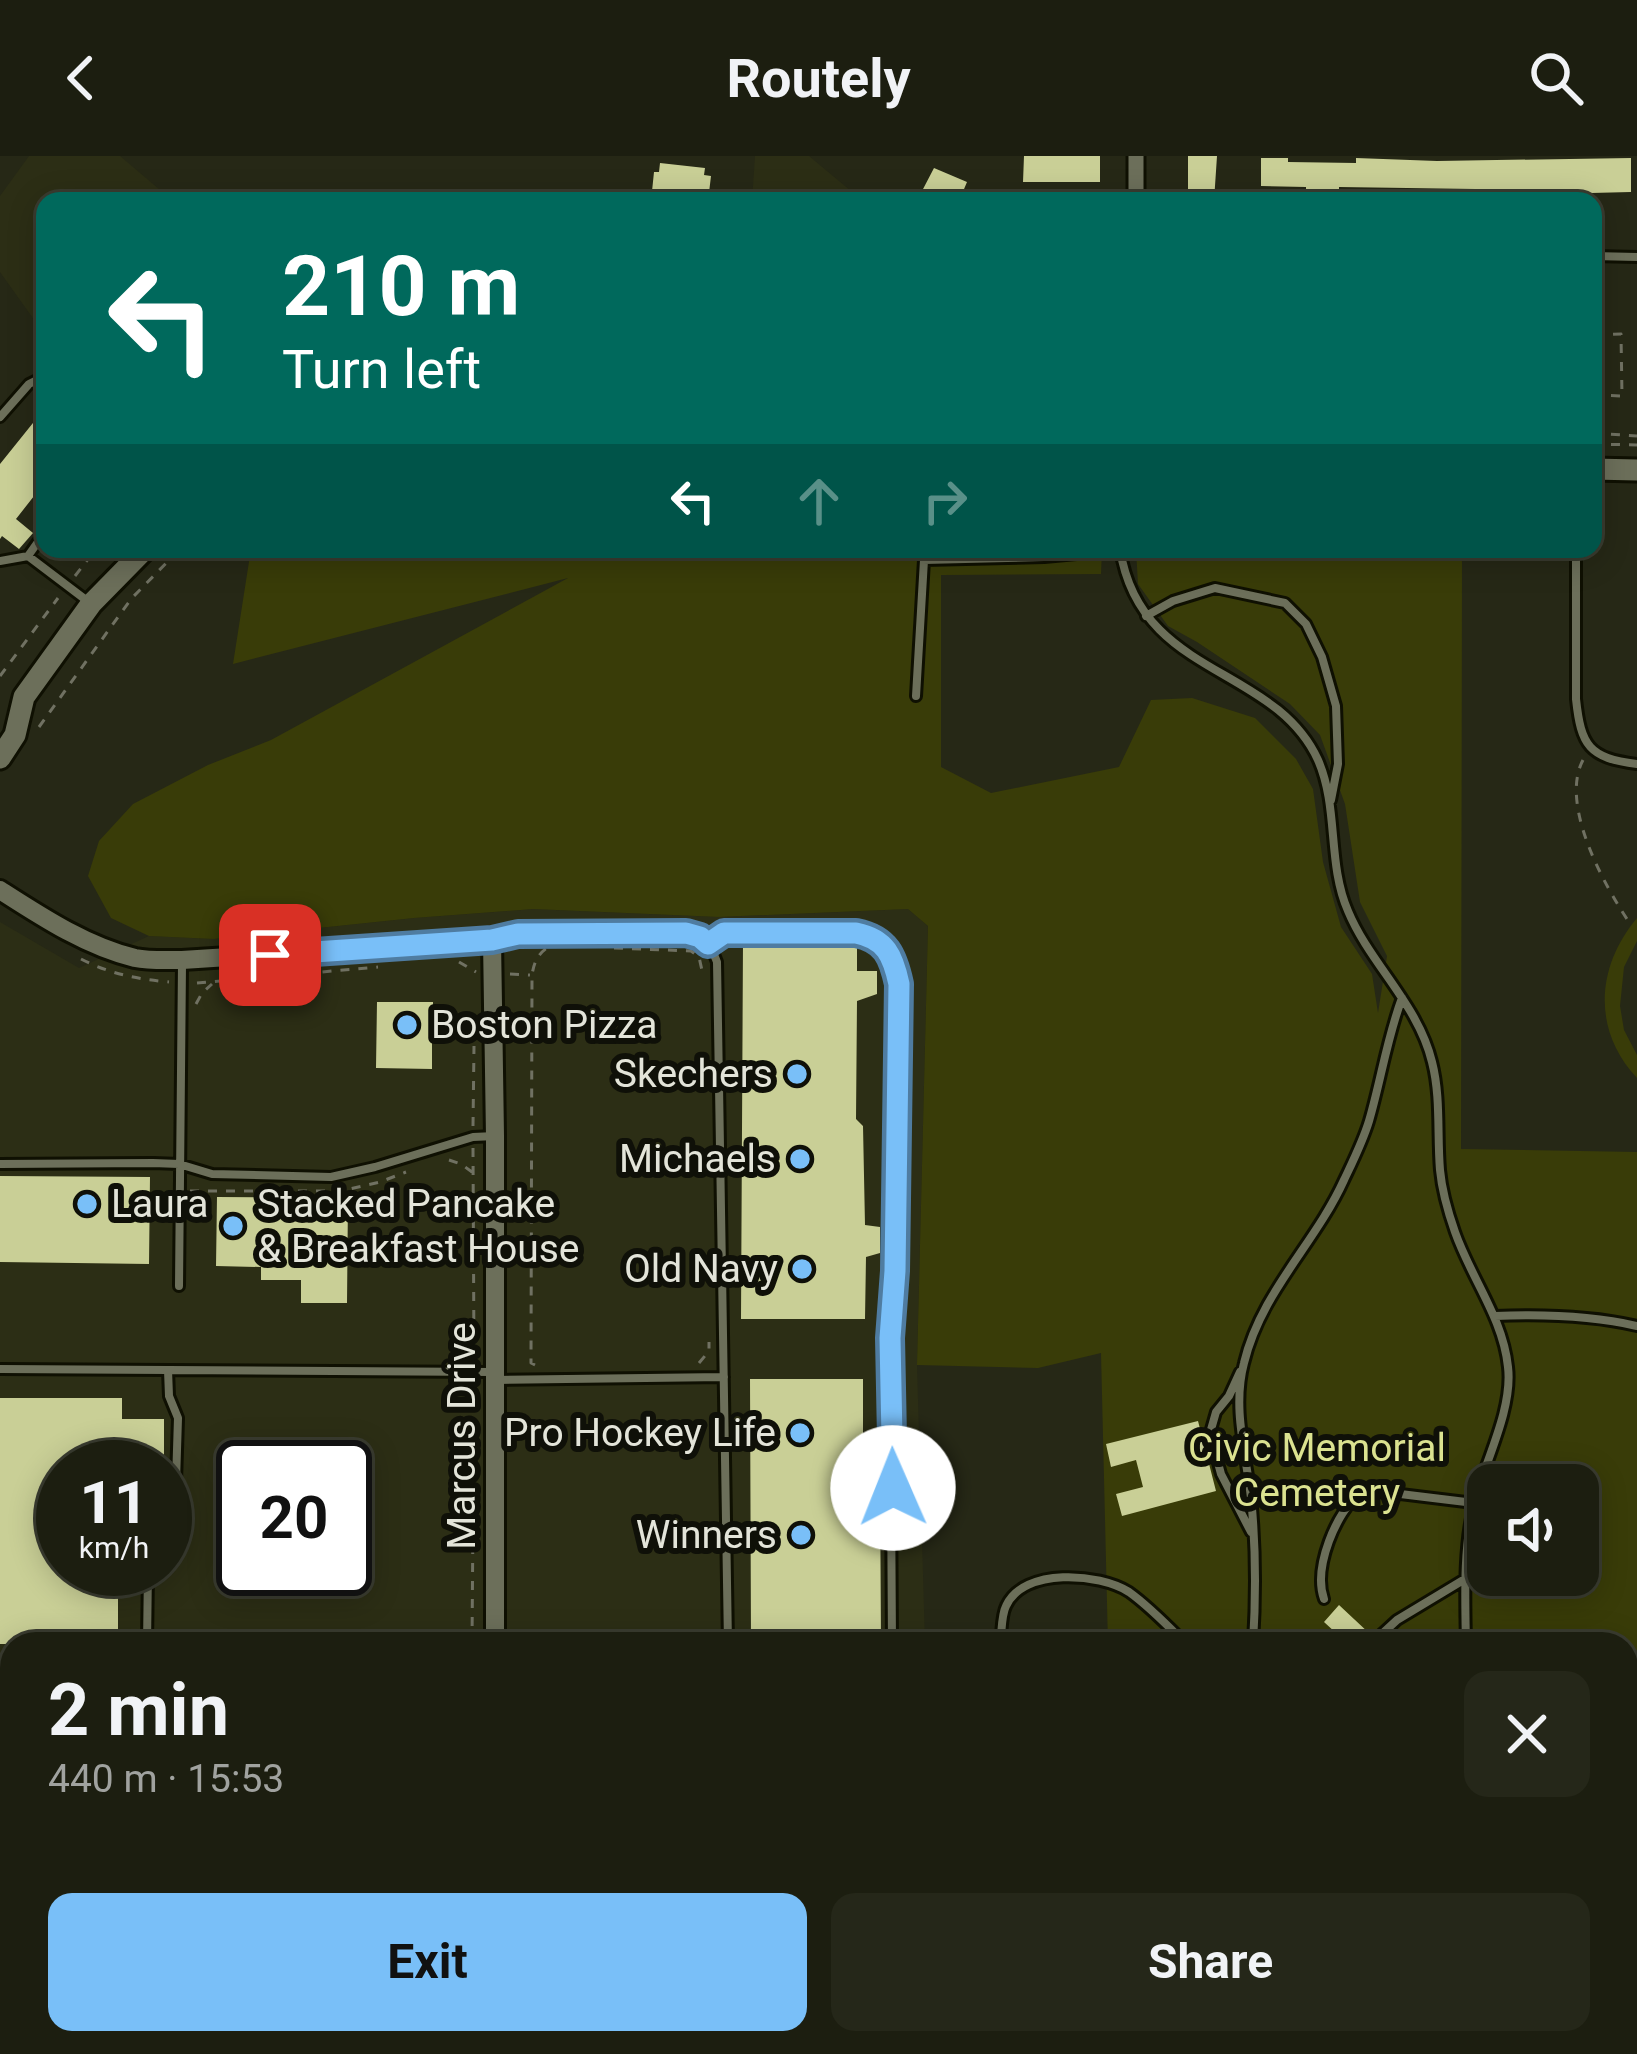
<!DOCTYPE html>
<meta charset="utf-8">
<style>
:root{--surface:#1c1e10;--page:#252719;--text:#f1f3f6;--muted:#a0a29f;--line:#3a3c30;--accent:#79bff8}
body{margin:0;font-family:Roboto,sans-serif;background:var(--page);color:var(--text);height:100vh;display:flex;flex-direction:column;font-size:45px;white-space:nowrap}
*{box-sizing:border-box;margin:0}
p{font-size:39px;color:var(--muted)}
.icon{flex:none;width:66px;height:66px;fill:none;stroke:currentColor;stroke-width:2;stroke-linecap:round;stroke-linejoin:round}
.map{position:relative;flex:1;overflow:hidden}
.details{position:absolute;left:0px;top:1476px;width:1638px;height:423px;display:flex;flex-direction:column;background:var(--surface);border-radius:36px 36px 0 0;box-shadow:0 6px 30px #0003,0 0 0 3px var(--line)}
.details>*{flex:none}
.guide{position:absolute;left:36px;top:36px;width:1566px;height:366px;border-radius:24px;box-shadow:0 6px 30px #0003,0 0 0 3px var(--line);background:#00695c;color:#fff;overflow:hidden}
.fabs{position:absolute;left:1467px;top:1308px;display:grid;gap:24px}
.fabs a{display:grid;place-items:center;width:132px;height:132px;border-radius:24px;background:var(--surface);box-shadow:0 6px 30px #0003,0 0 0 3px var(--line);font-size:60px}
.speed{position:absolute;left:36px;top:1284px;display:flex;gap:24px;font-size:60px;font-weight:700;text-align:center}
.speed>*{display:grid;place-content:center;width:156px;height:156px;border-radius:50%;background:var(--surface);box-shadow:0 6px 30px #0003,0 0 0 3px var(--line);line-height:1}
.speed small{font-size:30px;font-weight:400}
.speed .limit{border:6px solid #111;border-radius:18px;background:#fff;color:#111}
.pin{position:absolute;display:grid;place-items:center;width:102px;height:102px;color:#fff;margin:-51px;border-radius:24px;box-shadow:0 6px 18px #0006}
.me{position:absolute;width:132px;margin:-66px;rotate:359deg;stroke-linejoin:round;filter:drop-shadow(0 0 9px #0008)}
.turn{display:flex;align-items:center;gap:42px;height:252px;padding:0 48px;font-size:54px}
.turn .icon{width:156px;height:156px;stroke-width:2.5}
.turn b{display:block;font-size:84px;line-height:102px}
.lanes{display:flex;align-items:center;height:114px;padding:0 48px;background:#0003;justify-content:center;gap:60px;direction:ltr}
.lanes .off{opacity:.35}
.round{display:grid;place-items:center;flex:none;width:126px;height:126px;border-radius:24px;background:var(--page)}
.summary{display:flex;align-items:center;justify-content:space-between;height:204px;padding:0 48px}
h1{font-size:72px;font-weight:700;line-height:90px}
.button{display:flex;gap:24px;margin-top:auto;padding:24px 48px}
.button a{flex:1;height:138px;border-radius:24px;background:var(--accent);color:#111;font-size:48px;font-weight:700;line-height:138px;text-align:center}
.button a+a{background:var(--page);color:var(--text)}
header{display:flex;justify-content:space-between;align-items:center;height:156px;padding:0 48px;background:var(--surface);font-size:54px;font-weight:700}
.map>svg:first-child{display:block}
.built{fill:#2c2e15;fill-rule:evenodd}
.green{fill:#393c08;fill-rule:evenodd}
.building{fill:#c9cf96}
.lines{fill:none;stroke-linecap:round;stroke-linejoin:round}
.service-casing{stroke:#0f1002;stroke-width:14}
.minor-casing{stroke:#0f1002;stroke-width:21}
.tertiary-casing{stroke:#0f1002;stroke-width:24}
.secondary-casing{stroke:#0f1002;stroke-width:27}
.path{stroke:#707162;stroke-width:3;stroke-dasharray:9 9;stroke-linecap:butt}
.service{stroke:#6c6f5a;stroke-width:8}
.minor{stroke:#6c6f5a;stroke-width:15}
.tertiary{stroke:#6c6f5a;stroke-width:18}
.secondary{stroke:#6c6f5a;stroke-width:21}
.route-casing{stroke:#4f7ca1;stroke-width:30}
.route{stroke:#79bff8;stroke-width:21}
.poi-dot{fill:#79bff8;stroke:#0f1008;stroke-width:4.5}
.labels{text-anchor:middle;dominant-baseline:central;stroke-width:12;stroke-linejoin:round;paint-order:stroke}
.poi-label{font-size:39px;fill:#e3e4d9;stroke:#0f1008;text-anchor:end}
.street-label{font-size:39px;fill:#e3e4d9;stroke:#0f1008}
.park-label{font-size:39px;fill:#dbe290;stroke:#0f1008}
</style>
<header><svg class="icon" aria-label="back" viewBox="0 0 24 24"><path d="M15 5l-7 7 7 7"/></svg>Routely<svg class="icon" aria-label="search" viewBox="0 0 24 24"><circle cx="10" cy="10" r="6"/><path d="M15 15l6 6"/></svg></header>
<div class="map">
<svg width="1637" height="1898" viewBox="0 0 1637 1898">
<rect width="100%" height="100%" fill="#262816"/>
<path class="built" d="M29,0H120L173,45H45V179L0,116V40Z
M755,0H809L863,45H752Z
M533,753L719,761L908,753L928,770L917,1209L925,1488H12V1887H1436L1438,1898H0V766L79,812L149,780L214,783L414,762ZM63,1311H165V1413H63ZM243,1311H345V1413H243Z"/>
<path class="green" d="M251,393H1102L1101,418L941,419V611L991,637L1119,611L1151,544L1192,542L1255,562L1296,603L1313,633L1323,706L1341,771L1372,818L1378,857L1387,800L1360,746L1345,648L1320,579L1290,548L1197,486L1168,470L1138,428L1136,393H1462L1461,993L1637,996V1798L1626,1833V1488H1108L1101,1197L1038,1212L917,1209L928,770L908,753L719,761L533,753L414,762L214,783L149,780L111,762L88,720L99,685L133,648L208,609L271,584L568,422L233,508ZM1488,1329H1578V1419H1488Z
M1637,762V785L1624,811L1620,850L1624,874L1637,899V922C1592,874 1596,811 1637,762Z"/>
<path class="building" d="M1024,0H1100V26H1023Z
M1188,0H1217L1214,45H1188Z
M1261,2H1288V6L1356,7V2L1437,5L1631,2V36L1551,38V34L1339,31V40L1306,39V31L1261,30Z
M660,7L705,12L704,19L711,20L708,45H651L654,16H659Z
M934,12L967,26L959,45H943L922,35Z
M45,252V326L16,363L33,377L19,393L2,380L0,383V308Z
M743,785H855L857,786V815H877V838L857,845L856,963L863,970L865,1069L880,1071V1097L866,1101L865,1163H741Z
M377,846H433V853H438V884H432V913L376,912Z
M0,1020L150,1021L149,1108L0,1106Z
M217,1041L348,1042L347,1147H301V1124H261V1111L216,1110Z
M750,1223H863V1318H880L881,1488H751Z
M0,1242H122V1263H164V1311H63V1413H118V1488H0Z
M1198,1265L1216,1335L1122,1360L1116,1338L1143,1331L1136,1304L1111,1311L1106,1288Z
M1339,1449L1370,1478L1363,1488H1348L1324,1466Z"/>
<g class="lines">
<defs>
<path id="service" d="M1593,100L1637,101
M0,261L29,228L45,220
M1120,393C1140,522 1274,508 1318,604C1339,652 1327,707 1348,755C1370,808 1418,848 1432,906C1441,941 1437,978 1440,1014C1442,1036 1448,1056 1455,1076C1471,1122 1503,1162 1508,1211C1513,1252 1486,1304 1475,1343C1463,1390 1465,1440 1466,1488
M1576,393V543C1581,590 1589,602 1637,608
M28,400L90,447
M0,405L28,400L45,376
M1146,460L1173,445L1215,432L1285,447L1306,468L1322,501L1336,550L1338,608L1331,644
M916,540L924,404L1044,401L1120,394
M493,784L518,778L686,777C704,782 711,789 717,806L728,1488
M708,788L724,777H856C886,783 893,801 899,828L895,1116L890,1182L892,1488
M0,1008L153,1007L179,1008L212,1018L331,1021L375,1011L473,981L495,980
M179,1130L182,808
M1495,1160C1543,1158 1590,1159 1637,1170
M0,1213L168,1214
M1240,1216L1229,1240L1216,1256L1210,1277L1221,1318L1251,1376
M497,1224L724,1221
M165,1376L175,1357L178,1262L169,1240L168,1214L492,1216
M1324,1443C1313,1412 1336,1356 1360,1337L1384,1336L1474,1347
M147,1488L148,1413
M1000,1488C1002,1477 1001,1460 1006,1450C1024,1411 1099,1417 1129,1436C1150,1451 1168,1470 1186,1488
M1253,1488C1256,1439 1256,1391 1251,1342C1246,1297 1232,1252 1244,1207C1261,1136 1315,1088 1344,1024C1353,1005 1363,985 1369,965C1381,924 1387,882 1402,842
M1371,1488L1397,1464L1465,1423
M1626,1603L1637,1584
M8,1798L6,1700H12
M1626,1859L1637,1820
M1615,1898L1618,1887"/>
<path id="minor" d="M1136,0V45"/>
<path id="tertiary" d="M0,734C42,761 86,790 135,802C150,805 166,804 182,804L492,784L495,980V1488
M468,1887L470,1898
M440,1898L447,1887"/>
<path id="secondary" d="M1593,313L1637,314
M0,602L15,579L24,541L91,448L145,393"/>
</defs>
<use href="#service" class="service-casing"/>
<use href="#minor" class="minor-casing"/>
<use href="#tertiary" class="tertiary-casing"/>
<use href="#secondary" class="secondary-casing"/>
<path class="path" d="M1593,239L1622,240L1621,178L1599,179L1598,114
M1593,277L1637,280
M1593,288L1637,289
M75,420L96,393
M0,520L58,442
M39,571L131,443L180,393
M1583,604C1559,649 1605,731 1631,769
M614,792L691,795L699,801L703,819
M81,803C110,818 137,823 169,826
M459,806L476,816
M510,818L530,819
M197,827L378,811
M196,848L202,837L212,828
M473,970L474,890
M473,992L474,1204
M449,1004L461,1008L472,1016
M190,1035H341L380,1026L406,1016
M699,1207L709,1195V1186
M535,1209L531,1207L532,819C534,806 538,797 550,790
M472,1488L474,1232
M489,1887L493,1898
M301,1898L318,1887"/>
<use href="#service" class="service"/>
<use href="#minor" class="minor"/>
<use href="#tertiary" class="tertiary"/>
<use href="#secondary" class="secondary"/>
</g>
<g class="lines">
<defs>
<path id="route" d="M270,799L492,784L518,778L686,777L700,781L708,788L724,777H856C886,783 893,800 899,828L895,1115L890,1182L893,1332"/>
</defs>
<use href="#route" class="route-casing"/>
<use href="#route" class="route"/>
</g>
<g class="poi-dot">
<circle cx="407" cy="869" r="12"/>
<circle cx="797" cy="918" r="12"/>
<circle cx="800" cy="1003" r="12"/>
<circle cx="87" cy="1048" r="12"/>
<circle cx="233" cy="1070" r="12"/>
<circle cx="802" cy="1113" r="12"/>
<circle cx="800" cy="1277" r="12"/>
<circle cx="801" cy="1379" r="12"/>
</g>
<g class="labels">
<g class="poi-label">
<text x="431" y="869" text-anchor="start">Boston Pizza</text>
<text x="773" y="918">Skechers</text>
<text x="776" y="1003">Michaels</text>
<text x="111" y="1048" text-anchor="start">Laura</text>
<text x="257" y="1048" text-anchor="start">Stacked Pancake<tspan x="257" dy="45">&amp; Breakfast House</tspan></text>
<text x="778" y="1113">Old Navy</text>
<text x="776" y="1277">Pro Hockey Life</text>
<text x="777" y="1379">Winners</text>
</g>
<g class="street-label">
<text transform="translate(462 1280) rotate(-90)">Marcus Drive</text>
</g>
<g class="park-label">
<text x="1317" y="1292">Civic Memorial<tspan x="1317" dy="45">Cemetery</tspan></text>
</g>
</g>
</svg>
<div class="fabs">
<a><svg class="icon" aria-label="sound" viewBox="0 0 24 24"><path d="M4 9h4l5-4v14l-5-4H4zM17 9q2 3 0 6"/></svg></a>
</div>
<div class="speed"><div>11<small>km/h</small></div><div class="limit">20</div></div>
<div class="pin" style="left:270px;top:799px;background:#d93025"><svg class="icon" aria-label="arrive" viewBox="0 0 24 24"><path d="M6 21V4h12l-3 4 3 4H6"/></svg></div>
<svg class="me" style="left:893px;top:1332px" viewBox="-20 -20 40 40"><circle r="19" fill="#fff"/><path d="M0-13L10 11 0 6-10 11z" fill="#79bff8"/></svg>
<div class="guide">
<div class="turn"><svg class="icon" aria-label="left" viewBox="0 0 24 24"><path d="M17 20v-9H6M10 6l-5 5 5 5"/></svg><div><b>210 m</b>Turn left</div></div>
<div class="lanes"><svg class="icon" aria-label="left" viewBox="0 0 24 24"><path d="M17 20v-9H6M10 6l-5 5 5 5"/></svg><svg class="icon off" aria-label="ahead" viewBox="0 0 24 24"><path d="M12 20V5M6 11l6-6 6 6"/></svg><svg class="icon off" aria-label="right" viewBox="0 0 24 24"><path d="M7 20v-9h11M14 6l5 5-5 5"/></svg></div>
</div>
<section class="details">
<div class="summary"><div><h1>2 min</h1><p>440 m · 15:53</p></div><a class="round"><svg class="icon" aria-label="close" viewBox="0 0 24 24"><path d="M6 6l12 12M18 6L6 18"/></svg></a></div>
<div class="button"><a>Exit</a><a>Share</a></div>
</section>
</div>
